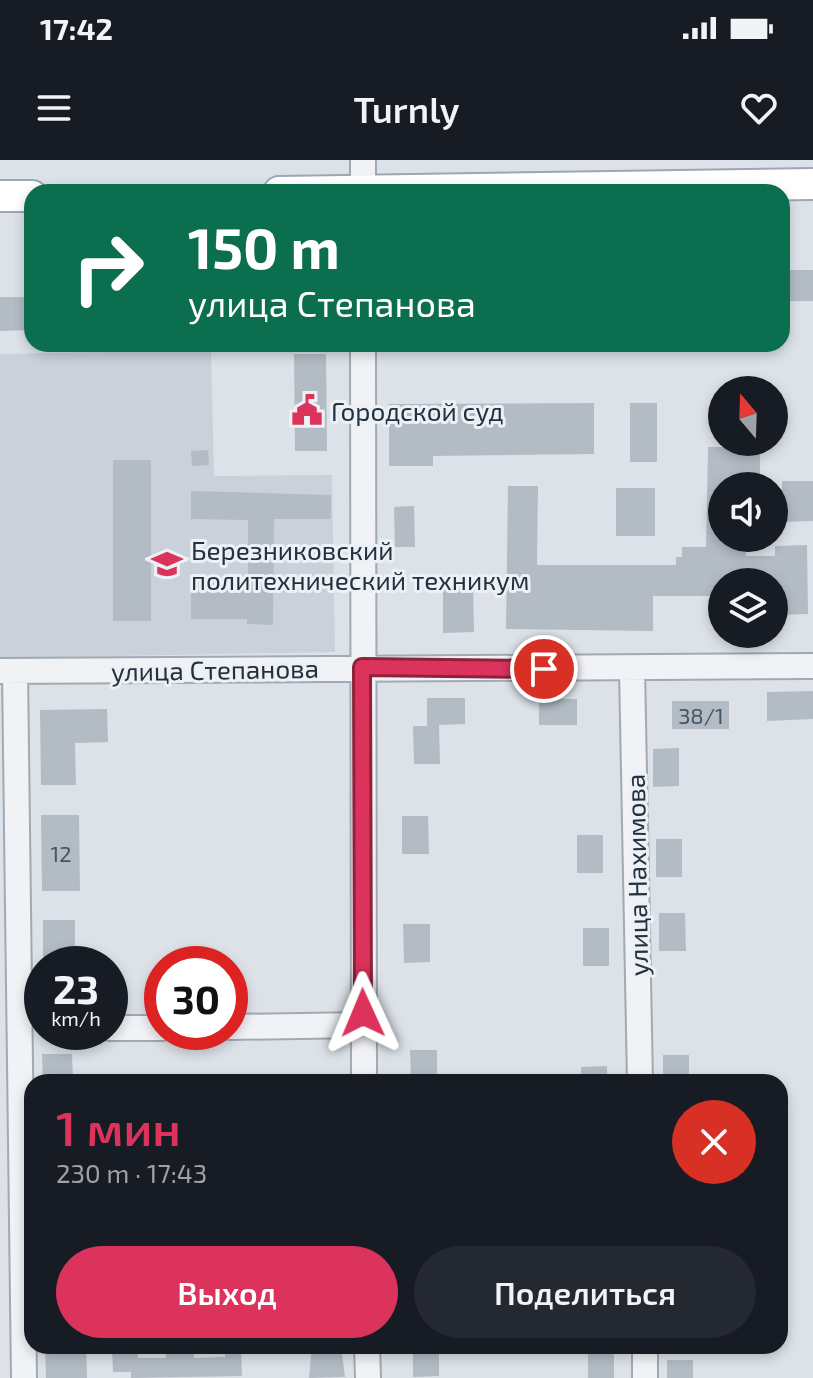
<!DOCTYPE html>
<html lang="ru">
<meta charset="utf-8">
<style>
:root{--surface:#171b24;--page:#242831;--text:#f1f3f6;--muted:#9ea1a6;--accent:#db335b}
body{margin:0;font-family:"Exo 2",sans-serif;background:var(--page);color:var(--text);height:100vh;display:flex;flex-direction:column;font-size:30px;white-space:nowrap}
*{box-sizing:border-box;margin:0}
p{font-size:26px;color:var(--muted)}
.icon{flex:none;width:44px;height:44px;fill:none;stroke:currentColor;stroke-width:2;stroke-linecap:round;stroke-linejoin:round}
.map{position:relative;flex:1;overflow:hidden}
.side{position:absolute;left:24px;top:914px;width:764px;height:280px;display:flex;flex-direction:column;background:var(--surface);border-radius:24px;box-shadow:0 4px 12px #0003}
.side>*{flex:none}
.top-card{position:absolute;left:24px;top:24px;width:766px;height:168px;border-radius:24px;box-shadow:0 4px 12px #0003;background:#0b6e4f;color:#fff;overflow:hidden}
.needle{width:52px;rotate:341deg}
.fabs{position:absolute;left:708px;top:216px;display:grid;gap:16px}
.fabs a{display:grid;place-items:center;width:80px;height:80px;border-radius:50%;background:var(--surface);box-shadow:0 4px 12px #0003;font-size:40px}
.speed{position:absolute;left:24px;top:786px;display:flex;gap:16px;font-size:40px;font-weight:700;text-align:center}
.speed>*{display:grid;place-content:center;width:104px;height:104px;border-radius:50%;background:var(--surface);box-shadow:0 4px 12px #0003;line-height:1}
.speed small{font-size:20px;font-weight:400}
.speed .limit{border:12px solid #d22;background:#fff;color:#111}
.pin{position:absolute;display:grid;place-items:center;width:68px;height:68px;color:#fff;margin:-34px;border:4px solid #fff;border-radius:50%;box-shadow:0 2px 8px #0007}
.me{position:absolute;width:88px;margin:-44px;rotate:359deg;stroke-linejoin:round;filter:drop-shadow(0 0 6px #0008)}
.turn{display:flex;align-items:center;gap:28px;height:168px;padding:0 32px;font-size:36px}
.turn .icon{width:104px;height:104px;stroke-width:2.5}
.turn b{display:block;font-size:56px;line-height:68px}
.round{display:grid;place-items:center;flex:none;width:84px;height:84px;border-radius:42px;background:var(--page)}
.overview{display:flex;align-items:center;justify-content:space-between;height:136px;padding:0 32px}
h1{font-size:48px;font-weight:600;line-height:60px;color:var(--accent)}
.primary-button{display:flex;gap:16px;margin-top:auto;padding:16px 32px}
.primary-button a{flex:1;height:92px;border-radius:48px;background:var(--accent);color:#fff;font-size:32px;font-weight:600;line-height:92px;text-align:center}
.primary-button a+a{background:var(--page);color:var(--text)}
.status{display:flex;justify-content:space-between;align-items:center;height:56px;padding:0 40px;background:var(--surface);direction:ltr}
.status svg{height:22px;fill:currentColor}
header{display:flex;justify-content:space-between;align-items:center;height:104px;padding:0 32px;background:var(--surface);font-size:36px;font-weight:600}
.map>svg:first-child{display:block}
.built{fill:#cad1da}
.building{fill:#b3bcc5}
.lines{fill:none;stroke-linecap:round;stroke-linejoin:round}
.minor-casing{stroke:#a1a9b2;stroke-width:28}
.major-casing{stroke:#9ba7b5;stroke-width:34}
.minor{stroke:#f0f2f6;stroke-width:24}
.major{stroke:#fff;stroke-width:30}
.route-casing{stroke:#8e213b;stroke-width:20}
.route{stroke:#db335b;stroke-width:14}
.labels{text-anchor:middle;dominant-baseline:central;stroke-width:6;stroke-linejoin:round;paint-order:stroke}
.number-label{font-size:22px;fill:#485461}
.poi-label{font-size:26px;fill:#253140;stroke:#ecf1f6;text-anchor:start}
.street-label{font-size:26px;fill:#253140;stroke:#ecf1f6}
</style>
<div class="status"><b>17:42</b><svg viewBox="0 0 49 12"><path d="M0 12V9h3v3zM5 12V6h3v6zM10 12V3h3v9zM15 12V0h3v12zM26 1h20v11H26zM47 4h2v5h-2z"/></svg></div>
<header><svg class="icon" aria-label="menu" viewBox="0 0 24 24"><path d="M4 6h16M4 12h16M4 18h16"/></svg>Turnly<svg class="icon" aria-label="heart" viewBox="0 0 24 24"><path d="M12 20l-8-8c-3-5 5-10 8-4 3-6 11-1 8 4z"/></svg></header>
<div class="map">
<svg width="813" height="1218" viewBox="0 0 813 1218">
<rect width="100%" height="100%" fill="#dce2e8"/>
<path class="built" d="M211,190L214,316L332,315L335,492L0,498V194Z"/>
<path class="building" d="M782,110H813V141H782Z
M0,137H32V170L0,171Z
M294,194H326L327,291H295Z
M594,243V294L433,296V306H389V244Z
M630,243H657V302H630Z
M708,287H760V318H746V326H722V378H746V396H775V386L807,385L808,454L775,455V422H722V436H653V471L506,469L508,326H538L537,405H676V397H682V387H706Z
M208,290L209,305L192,306L191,291Z
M113,300H151V461H113Z
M782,321H813V361L782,362Z
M616,328H655V376H616Z
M191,331L331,335V359H274L273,465L247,464V459H191V418H248V360L191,359Z
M414,346L415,387H395L394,347Z
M443,424H473L474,472L443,473Z
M813,531V559L767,561V532Z
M427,538H465V564L439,565L440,604H414L413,566H427Z
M539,539H577V565H539Z
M672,541H729V569H672Z
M107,549L108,582L75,583L76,625H41L40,550Z
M679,588V626L653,627V589Z
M41,655H79L80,731H42Z
M402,656H428L429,694H402Z
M577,675H603V713H577Z
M656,679H682V717H656Z
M659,753H685L686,791H659Z
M43,760H75V804H43Z
M403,764H430V802L404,803Z
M583,768H609V806H583Z
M410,890H437V922H411Z
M42,894H72L73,922H43Z
M663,895H689V922H663Z
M607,906V922H581V907Z
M45,1186H86L87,1218H46Z
M165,1186H194V1198L225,1197V1187H241L242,1216L131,1218V1212H113L112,1188L138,1187V1198H166Z
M312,1186H341L345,1217L309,1218Z
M413,1186H439V1216L413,1217Z
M588,1192H614V1218H588Z
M667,1200H693V1218H667Z"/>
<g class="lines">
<defs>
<path id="minor" d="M363,0V32
M363,184L364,922
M632,509L640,922
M0,511L813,506
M15,511L24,1218
M230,867L363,865
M110,868H162
M367,1186L368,1218
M645,1186V1218"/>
<path id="major" d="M279,32L813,24
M0,36H32"/>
</defs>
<use href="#minor" class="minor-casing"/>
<use href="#major" class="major-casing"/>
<use href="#minor" class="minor"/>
<use href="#major" class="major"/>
</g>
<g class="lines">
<defs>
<path id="route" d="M363,853L362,507L544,509"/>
</defs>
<use href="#route" class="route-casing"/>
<use href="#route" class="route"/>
</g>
<defs>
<symbol id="civic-bare" viewBox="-9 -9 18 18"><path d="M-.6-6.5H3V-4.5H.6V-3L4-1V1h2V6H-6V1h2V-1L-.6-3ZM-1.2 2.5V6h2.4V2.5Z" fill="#db335b" stroke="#ecf1f6" stroke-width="2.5" paint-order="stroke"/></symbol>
<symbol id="university-bare" viewBox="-9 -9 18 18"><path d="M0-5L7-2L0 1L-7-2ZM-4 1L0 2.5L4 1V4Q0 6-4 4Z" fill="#db335b" stroke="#ecf1f6" stroke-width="2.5" paint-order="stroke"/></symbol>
</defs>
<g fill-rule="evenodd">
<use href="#civic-bare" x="285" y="228" width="44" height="44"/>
<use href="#university-bare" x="145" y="382" width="44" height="44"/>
</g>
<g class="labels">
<g class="number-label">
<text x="701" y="555">38/1</text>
<text x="61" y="693">12</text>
</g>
<g class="poi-label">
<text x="331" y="250">Городской суд</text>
<text x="191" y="389">Березниковский<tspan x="191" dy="30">политехнический техникум</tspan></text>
</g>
<g class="street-label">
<text transform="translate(215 509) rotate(-1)">улица Степанова</text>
<text transform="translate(636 715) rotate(-91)">улица Нахимова</text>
</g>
</g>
</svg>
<div class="fabs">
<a><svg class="needle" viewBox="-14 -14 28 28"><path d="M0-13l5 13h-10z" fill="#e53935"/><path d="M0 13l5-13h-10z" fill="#9ea1a6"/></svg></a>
<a><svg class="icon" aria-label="sound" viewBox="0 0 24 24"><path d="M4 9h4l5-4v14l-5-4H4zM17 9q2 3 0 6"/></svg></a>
<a><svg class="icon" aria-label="layers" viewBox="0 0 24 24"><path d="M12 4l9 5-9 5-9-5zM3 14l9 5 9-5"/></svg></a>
</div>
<div class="speed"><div>23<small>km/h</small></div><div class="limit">30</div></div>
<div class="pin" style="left:544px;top:509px;background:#d93025"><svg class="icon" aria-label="arrive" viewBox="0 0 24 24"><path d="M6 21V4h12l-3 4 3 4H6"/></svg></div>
<svg class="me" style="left:363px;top:853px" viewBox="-20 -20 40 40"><path d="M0-17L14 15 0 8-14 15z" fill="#db335b" stroke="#fff" stroke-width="4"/></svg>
<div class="top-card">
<div class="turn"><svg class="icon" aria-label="right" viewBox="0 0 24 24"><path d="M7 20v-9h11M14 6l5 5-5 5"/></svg><div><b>150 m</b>улица Степанова</div></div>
</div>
<section class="side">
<div class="overview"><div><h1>1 мин</h1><p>230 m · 17:43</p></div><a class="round" style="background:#d93025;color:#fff"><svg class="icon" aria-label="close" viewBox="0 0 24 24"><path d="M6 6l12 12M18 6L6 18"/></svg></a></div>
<div class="primary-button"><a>Выход</a><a>Поделиться</a></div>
</section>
</div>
